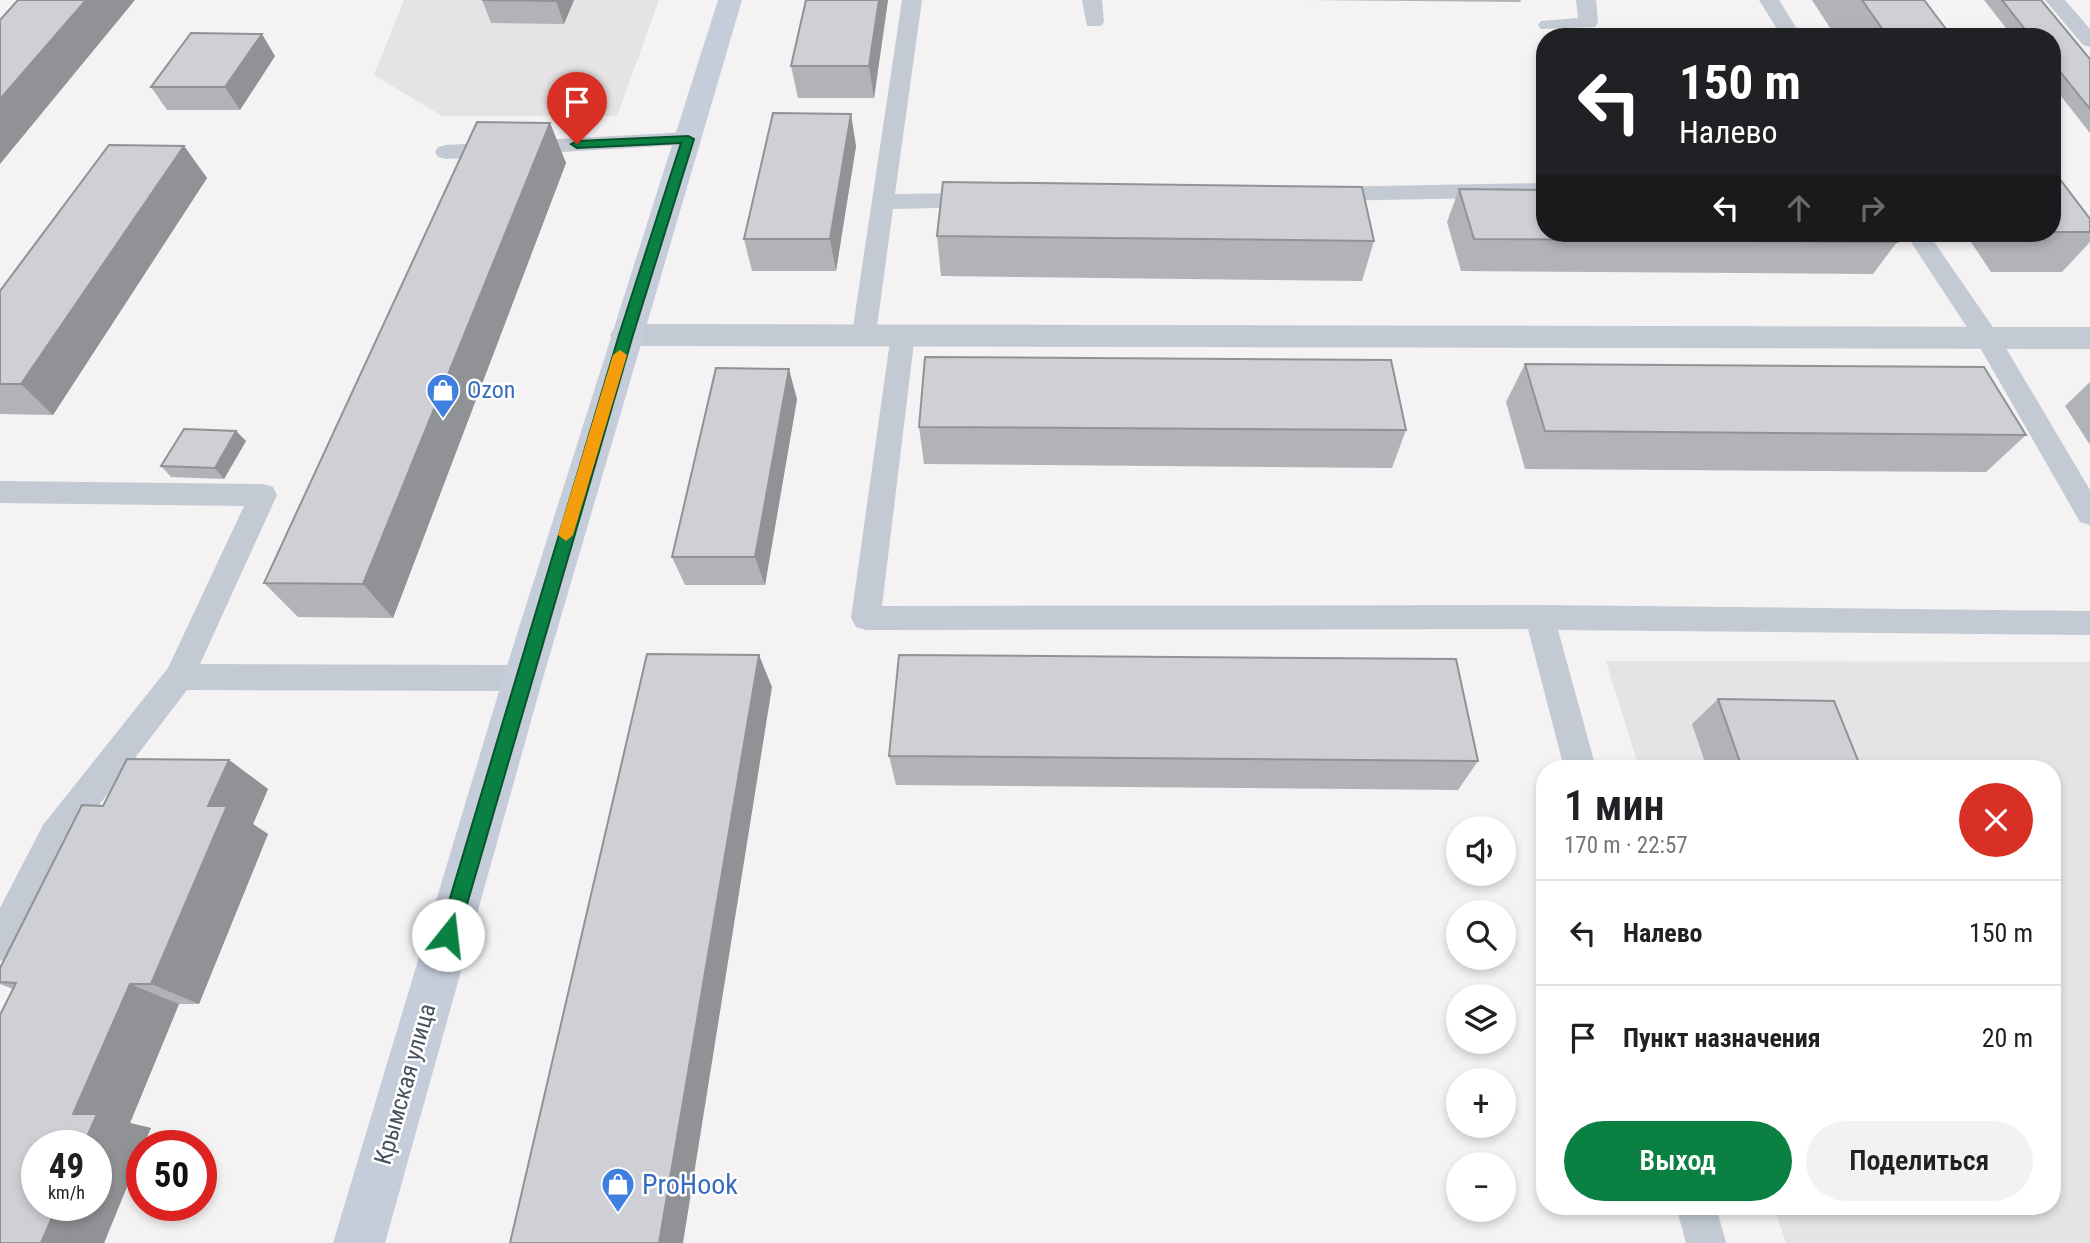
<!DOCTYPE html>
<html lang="ru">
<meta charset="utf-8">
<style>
:root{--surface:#fff;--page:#f2f2f2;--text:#202124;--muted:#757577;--line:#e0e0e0;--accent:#0b8043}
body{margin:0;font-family:"Roboto Condensed",sans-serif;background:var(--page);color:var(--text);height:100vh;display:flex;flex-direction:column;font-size:26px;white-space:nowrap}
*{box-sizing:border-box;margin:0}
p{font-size:23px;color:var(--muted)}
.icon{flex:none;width:38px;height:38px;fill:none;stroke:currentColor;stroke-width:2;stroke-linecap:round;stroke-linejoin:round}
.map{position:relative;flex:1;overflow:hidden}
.sheet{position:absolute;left:1536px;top:760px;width:525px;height:455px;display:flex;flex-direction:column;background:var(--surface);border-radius:28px;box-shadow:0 4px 10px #0003}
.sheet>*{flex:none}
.hud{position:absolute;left:1536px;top:28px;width:525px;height:214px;border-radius:28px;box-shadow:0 4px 10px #0003;background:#202124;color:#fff;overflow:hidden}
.controls{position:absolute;left:1446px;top:816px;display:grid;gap:14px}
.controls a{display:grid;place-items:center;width:70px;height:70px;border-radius:50%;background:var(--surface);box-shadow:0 4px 10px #0003;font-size:35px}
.speed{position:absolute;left:21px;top:1130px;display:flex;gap:14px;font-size:35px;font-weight:700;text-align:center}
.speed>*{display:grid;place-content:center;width:91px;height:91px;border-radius:50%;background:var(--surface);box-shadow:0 4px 10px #0003;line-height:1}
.speed small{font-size:18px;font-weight:400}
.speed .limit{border:10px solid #d22;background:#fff;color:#111}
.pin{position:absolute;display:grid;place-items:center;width:60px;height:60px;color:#fff;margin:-72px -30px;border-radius:50% 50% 50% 0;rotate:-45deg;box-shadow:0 0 7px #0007}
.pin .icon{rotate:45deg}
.me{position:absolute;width:77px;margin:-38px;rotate:16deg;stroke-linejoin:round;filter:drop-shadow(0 0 5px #0008)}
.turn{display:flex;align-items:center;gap:24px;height:147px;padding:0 28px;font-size:32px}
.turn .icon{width:91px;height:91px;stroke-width:2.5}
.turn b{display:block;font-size:49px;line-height:60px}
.lanes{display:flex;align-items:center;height:66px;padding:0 28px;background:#0003;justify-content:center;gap:35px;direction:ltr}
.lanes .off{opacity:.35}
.round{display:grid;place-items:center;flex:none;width:74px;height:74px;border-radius:37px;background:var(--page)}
.overview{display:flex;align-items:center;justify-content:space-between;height:119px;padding:0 28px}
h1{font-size:42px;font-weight:600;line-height:52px}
.cta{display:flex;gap:14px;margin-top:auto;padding:14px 28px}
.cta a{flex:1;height:80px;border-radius:42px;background:var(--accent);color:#fff;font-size:28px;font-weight:600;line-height:80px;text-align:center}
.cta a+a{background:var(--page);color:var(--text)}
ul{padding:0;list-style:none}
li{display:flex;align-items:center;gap:21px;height:105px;padding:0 28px;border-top:2px solid var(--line)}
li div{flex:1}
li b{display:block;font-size:26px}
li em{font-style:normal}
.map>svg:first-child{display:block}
.education{fill:#e5e3e4}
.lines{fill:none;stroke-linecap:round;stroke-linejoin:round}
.service{fill:#c3cad3;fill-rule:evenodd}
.minor{fill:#c3cad3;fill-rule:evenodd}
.secondary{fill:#c5ccda;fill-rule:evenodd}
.wall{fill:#b1b3b8}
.shaded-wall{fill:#909296}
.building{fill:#ced0d6;stroke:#909296;stroke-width:2}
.route{fill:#0b8043;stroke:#07532c;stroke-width:2}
.slow{fill:#f59e0b}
.labels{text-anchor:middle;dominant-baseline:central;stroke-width:5;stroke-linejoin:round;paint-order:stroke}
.shop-label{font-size:24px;fill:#366cbe;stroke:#fff;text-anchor:start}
.street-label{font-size:24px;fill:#495260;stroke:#fff}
.near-shop-label{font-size:28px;fill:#366cbe;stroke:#fff;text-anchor:start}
</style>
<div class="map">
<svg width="2090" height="1243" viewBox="0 0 2090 1243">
<rect width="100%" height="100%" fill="#f4f2f2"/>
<path class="education" d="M404,0H659L617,116H442L374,75Z
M1606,661L2090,662V1243H1786L1774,1206H2053V768H1639Z"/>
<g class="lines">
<path class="service" d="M902,0H922L895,194L981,193L989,195L992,200L989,205L981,207L893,209L876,334L873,340L864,343L855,340L852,334Z
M1082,0H1102L1104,22L1101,26H1087Z
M1576,0H1596L1598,23L1595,27L1541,29L1538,25L1541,21L1578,18Z
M1759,0H1779L1802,37H1782Z
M2045,0H2065L2090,29V47L2083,45Z
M688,132L696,134L699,139L696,144L446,159L438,157L435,152L438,147L446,145Z
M1545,183V197L1325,201L1317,199L1314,194L1317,189L1325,187Z
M1905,233H1928L1997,333L2090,490V525L2080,522L1978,344Z
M903,325L912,328L915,334L882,606L1540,605L2090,611V635L1558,630L1596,768H1564L1528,629L866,630L856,627L851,618L891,334L894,328Z
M0,481L263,484L273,487L277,495L200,664L523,665L534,669L538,678L534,687L523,691L187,690L67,847L12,956L0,961V908L43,825L168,668L244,506L0,503Z
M1676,1206H1716L1726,1243H1686Z"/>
<path class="minor" d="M626,324L2090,327V349L626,346L615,343L610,335L615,327Z"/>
<path class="secondary" d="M718,0H742L543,678L385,1243H333L503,678Z"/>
</g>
<path class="wall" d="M482,0H574L564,24L491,23Z
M806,0H888L874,98H798L791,66Z
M1308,0H1521L1520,2Z
M1812,0H1924L1952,37H1836Z
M1984,0H2041L2090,59V133L2053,86V37H2013Z
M275,56L240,110H167L151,87Z
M550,123L566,163L393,618L298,617L264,583Z
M184,146L207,178L53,415L0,414V291Z
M856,146L836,271H752L744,239Z
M2053,170L2090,219V242L2062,272H1991L1965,233H2053Z
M1459,189L1897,242L1873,274L1461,271L1447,222Z
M937,236L1374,241L1362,281L941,276Z
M1525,364L2026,435L1986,472L1525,469L1506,402Z
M2090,382V445L2065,406Z
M797,399L765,585H685L672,557Z
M919,427L1406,430L1392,468L924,464Z
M236,431L246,441L224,479L171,477L161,466Z
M1718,699L1861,768H1707L1692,724Z
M889,756L1478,761L1458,790L896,785Z
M229,760L268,789L253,824L268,834L199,1004H179L130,1123L151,1128L143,1146H142V1150L104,1243H0L13,989L0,984V968L103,806Z"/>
<path class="shaded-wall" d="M86,0H135L0,164V99Z
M557,0H574L564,24L556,1Z
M879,0H888L874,98L869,66Z
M262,34L275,56L240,110L225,87Z
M851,114L856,146L836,271L830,239Z
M550,123L566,163L393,618L363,584Z
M184,146L207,178L53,415L21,384Z
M789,369L797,399L765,585L755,557Z
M236,431L246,441L224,479L215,468Z
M759,655L772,687L683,1243H659Z
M229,760L268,789L253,824L268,834L199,1004L151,984L208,806Z
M130,984L179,1004L130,1123L151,1128L143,1146H142V1150L104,1243H41L57,1206H96V1146H83L73,1114Z"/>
<path class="building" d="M18,0H86L0,99V20Z
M482,0H557L556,1Z
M806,0H879L869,66H791Z
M1862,0H1924L1952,37H1888Z
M2002,0H2041L2090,59V109L2053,63V37H2031Z
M191,33L262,34L225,87H151Z
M773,113L851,114L830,239H744Z
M477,122L550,123L363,584L264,583Z
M109,145L184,146L21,384H0V291Z
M2053,170L2090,219V232H2053Z
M943,182L1362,187L1374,241L937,236Z
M1459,189L1545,190V233H1892L1897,242L1474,239Z
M925,357L1391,360L1406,430L919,427Z
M1525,364L1984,367L2026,435L1545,431Z
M716,368L789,369L755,557H672Z
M184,429L236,431L215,468L161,466Z
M647,654L759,655L659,1243H510Z
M899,655L1456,659L1478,761L889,756Z
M1718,699L1834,701L1861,768H1742Z
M127,759L229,760L208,806H227L151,984H130L73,1114H97L83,1146H37V1206H57L41,1243H0V1015L16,983L0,982V968L82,805L103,806Z"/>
<path class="route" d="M688,136L694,139L633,335L458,935L455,941L448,944L442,941L439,935L619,335L681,143L577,148L571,144L577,141Z"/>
<path class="slow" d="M620,350L627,355L573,535L566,541L558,535L613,355Z"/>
<defs>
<symbol id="shop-pin" viewBox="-11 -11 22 30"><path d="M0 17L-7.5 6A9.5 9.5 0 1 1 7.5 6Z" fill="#3f7fe0" stroke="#fff"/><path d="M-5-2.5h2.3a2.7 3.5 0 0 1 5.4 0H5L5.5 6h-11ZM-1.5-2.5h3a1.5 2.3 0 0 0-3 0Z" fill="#fff"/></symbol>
</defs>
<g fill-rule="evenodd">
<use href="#shop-pin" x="424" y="371" width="38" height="52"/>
<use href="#shop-pin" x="599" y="1165" width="38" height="52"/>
</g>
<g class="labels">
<g class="shop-label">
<text x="467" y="390">Ozon</text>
</g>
<g class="street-label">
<text transform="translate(405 1084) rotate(-74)">Крымская улица</text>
</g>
<g class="near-shop-label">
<text x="642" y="1184">ProHook</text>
</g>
</g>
</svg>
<div class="controls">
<a><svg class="icon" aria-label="sound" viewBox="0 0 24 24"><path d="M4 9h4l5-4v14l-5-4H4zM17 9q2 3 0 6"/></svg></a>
<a><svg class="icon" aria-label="search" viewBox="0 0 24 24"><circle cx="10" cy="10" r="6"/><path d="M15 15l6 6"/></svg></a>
<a><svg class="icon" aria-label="layers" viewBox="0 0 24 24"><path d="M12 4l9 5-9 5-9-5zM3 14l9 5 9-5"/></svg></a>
<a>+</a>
<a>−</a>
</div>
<div class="speed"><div>49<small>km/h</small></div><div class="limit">50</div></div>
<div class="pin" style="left:577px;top:144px;background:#d93025"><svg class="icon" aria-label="arrive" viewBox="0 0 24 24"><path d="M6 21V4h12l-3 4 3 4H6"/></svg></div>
<svg class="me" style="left:448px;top:935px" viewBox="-20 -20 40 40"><circle r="19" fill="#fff"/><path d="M0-13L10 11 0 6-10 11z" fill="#0b8043"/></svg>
<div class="hud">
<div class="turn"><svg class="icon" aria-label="left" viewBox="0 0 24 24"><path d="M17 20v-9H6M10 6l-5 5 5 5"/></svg><div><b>150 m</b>Налево</div></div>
<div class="lanes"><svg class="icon" aria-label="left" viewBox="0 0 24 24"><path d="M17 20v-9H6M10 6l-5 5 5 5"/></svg><svg class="icon off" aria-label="ahead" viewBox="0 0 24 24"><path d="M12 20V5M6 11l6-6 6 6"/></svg><svg class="icon off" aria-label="right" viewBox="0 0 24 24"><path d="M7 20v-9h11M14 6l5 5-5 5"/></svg></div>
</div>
<section class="sheet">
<div class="overview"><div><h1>1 мин</h1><p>170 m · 22:57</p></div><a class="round" style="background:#d93025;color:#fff"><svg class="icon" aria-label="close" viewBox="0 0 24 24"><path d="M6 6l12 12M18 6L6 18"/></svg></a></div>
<ul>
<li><svg class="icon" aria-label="left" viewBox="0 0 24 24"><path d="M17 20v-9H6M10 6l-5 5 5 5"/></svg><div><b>Налево</b></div><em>150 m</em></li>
<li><svg class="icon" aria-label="arrive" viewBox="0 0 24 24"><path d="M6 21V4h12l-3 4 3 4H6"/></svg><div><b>Пункт назначения</b></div><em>20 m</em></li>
</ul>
<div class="cta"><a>Выход</a><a>Поделиться</a></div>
</section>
</div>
